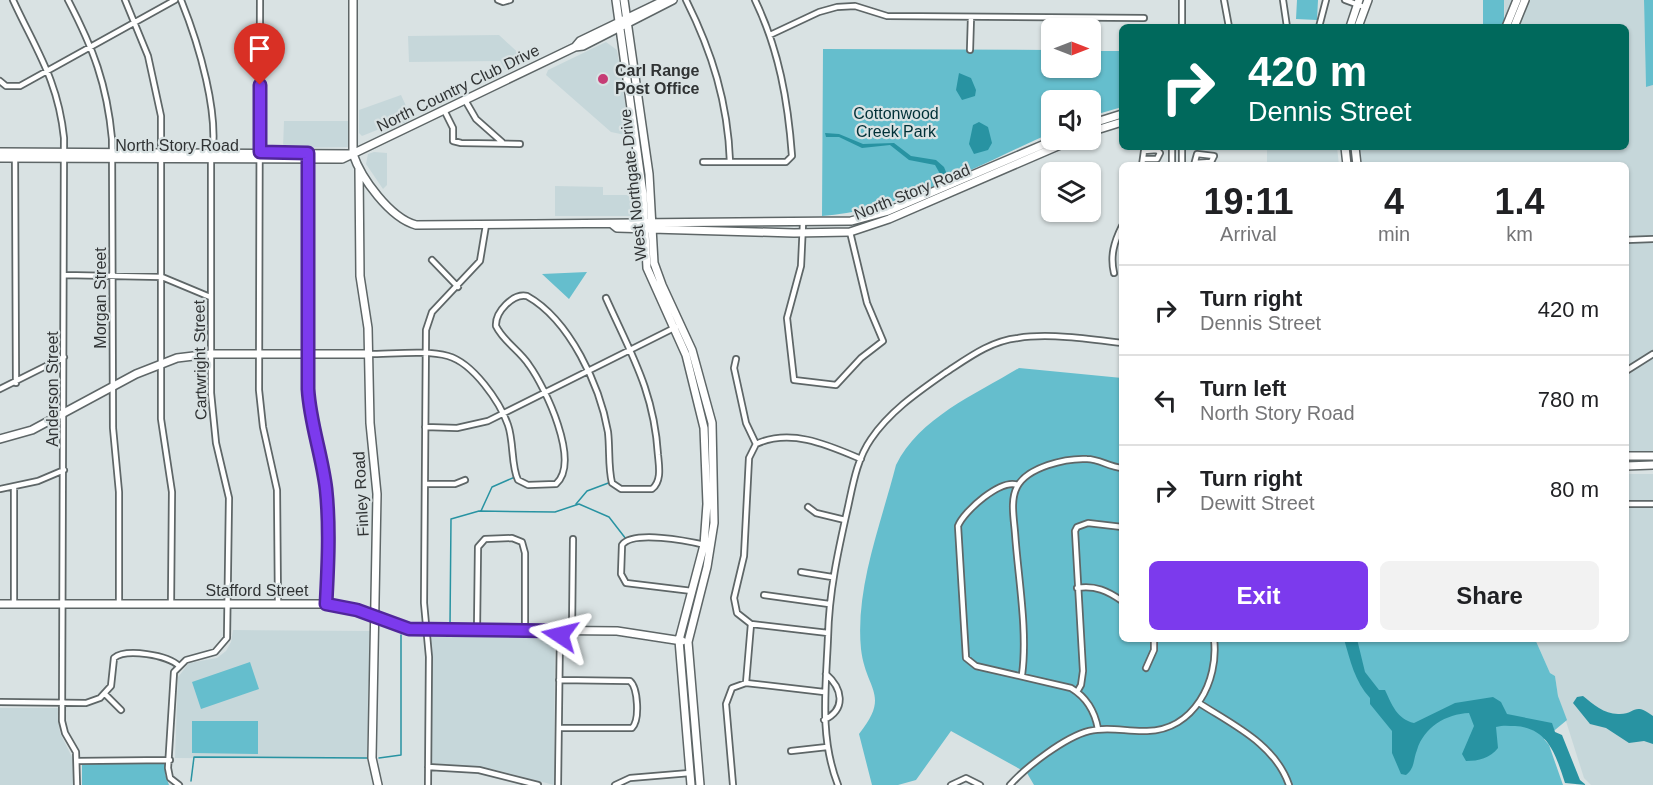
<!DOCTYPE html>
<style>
:root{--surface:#fff;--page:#f2f2f2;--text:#202124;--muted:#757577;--line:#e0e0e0;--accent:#7c3aed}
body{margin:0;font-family:Arial,sans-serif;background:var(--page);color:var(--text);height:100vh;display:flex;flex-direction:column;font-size:22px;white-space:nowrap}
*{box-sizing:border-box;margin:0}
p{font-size:20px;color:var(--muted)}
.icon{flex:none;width:33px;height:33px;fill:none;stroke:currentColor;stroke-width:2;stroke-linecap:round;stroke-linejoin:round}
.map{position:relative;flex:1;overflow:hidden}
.panel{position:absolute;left:1119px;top:162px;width:510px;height:480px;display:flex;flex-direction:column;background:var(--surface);border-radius:9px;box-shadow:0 2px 4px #0004}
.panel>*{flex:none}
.top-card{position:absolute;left:1119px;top:24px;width:510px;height:126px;border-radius:9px;box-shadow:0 2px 4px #0004;background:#00695c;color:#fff;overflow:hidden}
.needle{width:39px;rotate:90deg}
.fabs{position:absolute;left:1041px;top:18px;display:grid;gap:12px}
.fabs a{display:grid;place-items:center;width:60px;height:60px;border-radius:9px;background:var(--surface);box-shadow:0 2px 4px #0004;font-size:30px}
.pin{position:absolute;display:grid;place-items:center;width:51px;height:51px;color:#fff;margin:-62px -26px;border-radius:50% 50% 50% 0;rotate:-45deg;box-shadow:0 0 6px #0007}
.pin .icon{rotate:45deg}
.me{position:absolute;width:66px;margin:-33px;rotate:280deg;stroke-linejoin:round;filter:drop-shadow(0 0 4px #0008)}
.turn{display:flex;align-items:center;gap:21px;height:126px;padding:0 30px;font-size:27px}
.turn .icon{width:78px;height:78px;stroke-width:2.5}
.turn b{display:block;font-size:42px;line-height:51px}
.eta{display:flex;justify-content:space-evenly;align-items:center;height:102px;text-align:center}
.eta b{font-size:36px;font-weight:800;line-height:42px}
.primary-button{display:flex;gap:12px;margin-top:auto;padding:12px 30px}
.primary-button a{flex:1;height:69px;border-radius:9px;background:var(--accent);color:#fff;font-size:24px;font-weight:800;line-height:69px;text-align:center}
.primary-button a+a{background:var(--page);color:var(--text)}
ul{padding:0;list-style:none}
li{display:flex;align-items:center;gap:18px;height:90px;padding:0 30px;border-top:2px solid var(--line)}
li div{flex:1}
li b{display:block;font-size:22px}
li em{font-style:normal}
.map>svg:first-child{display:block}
.built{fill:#c6d7da}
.green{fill:#65becd}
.water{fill:#2893a2}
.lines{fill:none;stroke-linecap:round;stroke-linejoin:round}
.stream{stroke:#2893a2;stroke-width:1.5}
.street-casing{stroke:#5e6667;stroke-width:8}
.secondary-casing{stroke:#5e6667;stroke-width:10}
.street{stroke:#fff;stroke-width:4.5}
.secondary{stroke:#fff;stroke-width:7}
.route-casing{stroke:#51269a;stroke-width:15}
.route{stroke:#7c3aed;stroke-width:10}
.poi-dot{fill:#c63c75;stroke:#d9e2e3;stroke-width:2}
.labels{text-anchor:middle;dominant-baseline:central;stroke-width:4.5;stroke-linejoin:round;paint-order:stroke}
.poi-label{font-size:16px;font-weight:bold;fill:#303334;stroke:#d9e2e3;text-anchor:start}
.street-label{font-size:16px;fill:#303334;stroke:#d9e2e3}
.park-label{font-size:16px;fill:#003037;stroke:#d9e2e3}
</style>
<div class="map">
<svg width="1653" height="785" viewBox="0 0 1653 785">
<rect width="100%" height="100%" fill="#d9e2e3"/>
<path class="built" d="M1504,0H1644L1646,87L1653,85V452H1626V165H1361L1359,147H1626V27H1505Z
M499,35L526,60L505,70L500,61L409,62L408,36Z
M606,42L617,50L630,136L611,132L546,75L548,70Z
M401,95L412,119L389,130L387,126L362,136L359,133V110Z
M284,121H348L349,147L283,148Z
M1267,147H1337L1339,165H1267Z
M374,152L387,153V185L383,189L366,164L368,154Z
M555,186L603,187V195H637V211L634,216H555Z
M1626,474H1653V785H1591L1584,778L1558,696L1555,676L1550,673L1535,639H1626Z
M233,630L370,631L367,759L175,758L178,677L189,663L217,658L226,651L231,642Z
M431,635L555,636L554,785L492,769L431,763Z
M0,708H58L60,733L73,759V785H0Z"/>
<path class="green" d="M1297,0H1318L1317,20L1296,19Z
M1483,0H1504V27H1483Z
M1644,0H1653V85L1646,87Z
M823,49L1051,50L1052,68H1090L1091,51H1122V107L1091,116L1090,100H1052L1051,133C980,164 899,211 822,216Z
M587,272L569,299L542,274Z
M1019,368L1122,378V639H1535L1550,673L1555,676L1558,696L1567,720L1544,739L1549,745L1563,785H1034L1027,773L951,731L916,780L898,785H872L859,734C891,694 866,691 861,649C855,588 881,524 896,465C919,418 976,394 1019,368Z
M250,662L259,689L201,709L192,682Z
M192,721H258V754L192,753Z
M82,764H165V774L169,785H82Z"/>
<path class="water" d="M959,73L971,78L976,90L975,96L962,100L956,90Z
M979,122L988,127L992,143L988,150L974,154L969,144L973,125Z
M825,133L839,134L863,144L894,143L911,156L936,160L944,167L948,177L943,179L935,165L909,160L890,145L862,148L839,137H826Z
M1344,639H1357L1365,672L1379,690H1385C1392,705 1397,719 1414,723L1455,703L1493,697L1501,702L1507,714L1552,723L1555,732L1562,735L1580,780L1586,785L1565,783C1556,756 1549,728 1515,726C1509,726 1503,725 1496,727L1498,748C1490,758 1479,761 1466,761L1462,754L1474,726L1469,713C1446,714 1424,727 1417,750C1413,760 1415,768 1406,775L1401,774L1392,753V731L1370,704V698C1355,682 1350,660 1344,639Z
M1583,696C1593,704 1604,714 1618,714C1636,715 1633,701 1653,716V744L1644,741L1629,743L1606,728L1590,724L1573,703L1577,697Z"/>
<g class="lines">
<path class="stream" d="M576,504L587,491L611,482
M481,511L492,487L515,477
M450,625L451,519L479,511L555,512L579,504L609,517L626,539
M379,758L401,755V635
M191,781L194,757L367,758"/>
<defs>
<path id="street" d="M13,0C36,50 58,80 64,138L62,721L65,733L76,752L77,785
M68,0C93,48 107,84 112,139L113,428L119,492V604
M125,0L148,56L161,116V419L172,492L171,604
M260,0L259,390L263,427L277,490L278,604
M498,0L503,2L510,0
M686,0C712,52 728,103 730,162
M1224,0L1229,27
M1283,0L1287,27
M1345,0L1364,7
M1182,27V0
M1319,27L1326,0
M770,35L819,12L837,7L855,6L887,16L1144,18
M970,50L971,17
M0,81L6,86H20L175,0
M465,100L476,119L502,142
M444,110L453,128V141L461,143L520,144
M1172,147V165
M15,155L16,383
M308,159V389C310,423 322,455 326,489C330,526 327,566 326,604
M703,162H786L792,156C788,101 779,50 755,0
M1142,165L1144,151L1157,150L1160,153L1157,159H1143
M1182,165V147
M1194,165L1197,154L1214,156L1211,162L1195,163
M803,223L801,266L787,318L794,380L836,385L861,358L883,341L867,303L850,232
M1626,240L1653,239
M432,260L458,287
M1114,273C1110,256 1114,242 1122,226
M64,275L162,277L210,297
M369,354C391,354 428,350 448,356C473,363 500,402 508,425C514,442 511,466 518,480L528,485L556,484C581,462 545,387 529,365C520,351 503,341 496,326C495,312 513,293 527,296C570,320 600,386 608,432C610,449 608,467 612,483L621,489H652C662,481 659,466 658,455C654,391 631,354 606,298
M736,359L734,368L746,423L756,444
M1626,371L1653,354
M0,389L64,357
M425,427L457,428L488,421L676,327
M425,484H455L465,480
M1018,485C1001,478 964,511 958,526L966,658L976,666L1071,688C1086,697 1095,712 1098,729
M0,489L38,481L64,470
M1626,504H1653
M808,507L816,513L845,520
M801,572L832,577
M1077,588C1095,585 1108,591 1122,601
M692,591L626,583L621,574L622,545C633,530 688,541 705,545
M764,595L829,604
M14,604V487
M477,630L478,547L485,539L512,538L522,542L525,553V631
M572,631L573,539
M828,633L751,624L737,613L734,598L744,556L749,458L756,444C791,428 828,445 861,459
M1146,668L1154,650V639
M1022,675C1028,631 1018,577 1015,533C1014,519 1010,500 1017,487C1027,467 1066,458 1087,459C1099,459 1109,467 1122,468
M746,683L751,624
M1077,692L1081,685L1083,671L1075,531L1077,527L1088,523L1122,527
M105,694L121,710
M0,702L86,703L100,698L111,686L114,658C126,648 168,655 179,666
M1199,703C1233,725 1275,744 1289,785
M824,720C847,709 842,688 826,674
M559,728H632C640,720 638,688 630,681L559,680
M791,751L827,747
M77,761L170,760
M428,767L479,770L538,785
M179,785L170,778L168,768L174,672L186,660L215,652L227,638L229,498L216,443L211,393V161C221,116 198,42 181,0
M428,785L429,657L424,603L426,330L432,312L480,261L486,225
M558,785L560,631
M615,785L630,778L690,773
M733,785L726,704L732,688L746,683L824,692
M838,785C819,737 826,687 828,637C829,592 838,551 848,507C853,484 857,459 871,439C890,411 918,392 945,373C968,358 990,341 1018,338C1048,333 1091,339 1122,343
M951,785L966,778L980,785
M1010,785C1026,767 1065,737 1089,731C1109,726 1127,732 1147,731C1194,730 1219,681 1214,639"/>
<path id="secondary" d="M353,0V154C361,178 390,218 416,225L851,221L888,211L1054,140
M616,0L643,194L647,268L686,355L704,428L707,504L704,545L679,640L691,785
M624,0L649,174L654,263L662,285L692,350L712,423L714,523L707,567L688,642L700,785
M1350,27L1359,0
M1358,27L1368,0
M1506,27L1517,0
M1514,27L1525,0
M575,47L583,46L673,0
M1090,124L1122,114
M1090,132L1122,122
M1345,147L1347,165
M1355,147L1357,165
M0,152L350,154
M0,158L342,159L575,47L580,41L665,0
M359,169L360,276L368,328L370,423L377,494L372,758L378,785
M612,224L617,228L794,233L850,232L889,219L1072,140
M0,439L32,430L136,374L177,358L210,354H369
M1626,456H1653
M1626,466L1653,465
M0,604H326L358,610L409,629L617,631L682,641"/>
</defs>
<use href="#street" class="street-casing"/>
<use href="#secondary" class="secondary-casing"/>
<use href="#street" class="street"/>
<use href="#secondary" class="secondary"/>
</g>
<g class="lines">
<defs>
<path id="route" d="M260,85V152L308,153V389C310,423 322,455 326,489C330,526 328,566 326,604L357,610L409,629L560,631V635"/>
</defs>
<use href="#route" class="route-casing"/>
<use href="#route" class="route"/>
</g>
<circle class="poi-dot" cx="603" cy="79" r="6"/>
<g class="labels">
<g class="poi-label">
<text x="615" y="70">Carl Range<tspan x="615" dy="18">Post Office</tspan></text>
</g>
<g class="street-label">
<text transform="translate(458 88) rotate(-26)">North Country Club Drive</text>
<text x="177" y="145">North Story Road</text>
<text transform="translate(633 185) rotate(-96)">West Northgate Drive</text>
<text transform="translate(912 192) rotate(-22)">North Story Road</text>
<text transform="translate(100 298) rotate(-90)">Morgan Street</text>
<text transform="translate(200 360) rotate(-91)">Cartwright Street</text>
<text transform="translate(52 389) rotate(-90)">Anderson Street</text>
<text transform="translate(361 494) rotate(-93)">Finley Road</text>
<text x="257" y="590">Stafford Street</text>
</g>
<g class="park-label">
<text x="896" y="113">Cottonwood<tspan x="896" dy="18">Creek Park</tspan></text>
</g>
</g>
</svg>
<div class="fabs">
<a><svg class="needle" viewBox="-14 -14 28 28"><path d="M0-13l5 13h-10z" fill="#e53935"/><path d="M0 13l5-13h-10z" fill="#757577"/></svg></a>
<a><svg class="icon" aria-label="sound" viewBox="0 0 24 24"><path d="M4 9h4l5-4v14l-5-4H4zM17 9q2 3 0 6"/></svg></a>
<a><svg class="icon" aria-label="layers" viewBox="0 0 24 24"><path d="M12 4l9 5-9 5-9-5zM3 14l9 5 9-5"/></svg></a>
</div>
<div class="pin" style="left:260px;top:85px;background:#d93025"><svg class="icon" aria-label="arrive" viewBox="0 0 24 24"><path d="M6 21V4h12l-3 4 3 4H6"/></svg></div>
<svg class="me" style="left:560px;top:635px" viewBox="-20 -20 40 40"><path d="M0-17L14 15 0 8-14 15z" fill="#7c3aed" stroke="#fff" stroke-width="4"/></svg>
<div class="top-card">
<div class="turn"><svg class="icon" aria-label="right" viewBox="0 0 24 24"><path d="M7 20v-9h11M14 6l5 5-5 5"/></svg><div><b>420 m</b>Dennis Street</div></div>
</div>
<section class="panel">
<div class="eta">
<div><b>19:11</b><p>Arrival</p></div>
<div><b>4</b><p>min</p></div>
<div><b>1.4</b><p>km</p></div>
</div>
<ul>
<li><svg class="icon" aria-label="right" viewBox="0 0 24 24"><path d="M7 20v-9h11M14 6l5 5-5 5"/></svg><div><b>Turn right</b><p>Dennis Street</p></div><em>420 m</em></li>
<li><svg class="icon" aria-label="left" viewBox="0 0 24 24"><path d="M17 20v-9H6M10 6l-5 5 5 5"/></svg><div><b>Turn left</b><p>North Story Road</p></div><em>780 m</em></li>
<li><svg class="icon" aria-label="right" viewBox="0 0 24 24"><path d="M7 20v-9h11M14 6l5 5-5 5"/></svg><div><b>Turn right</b><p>Dewitt Street</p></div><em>80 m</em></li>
</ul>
<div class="primary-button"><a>Exit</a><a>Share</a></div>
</section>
</div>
